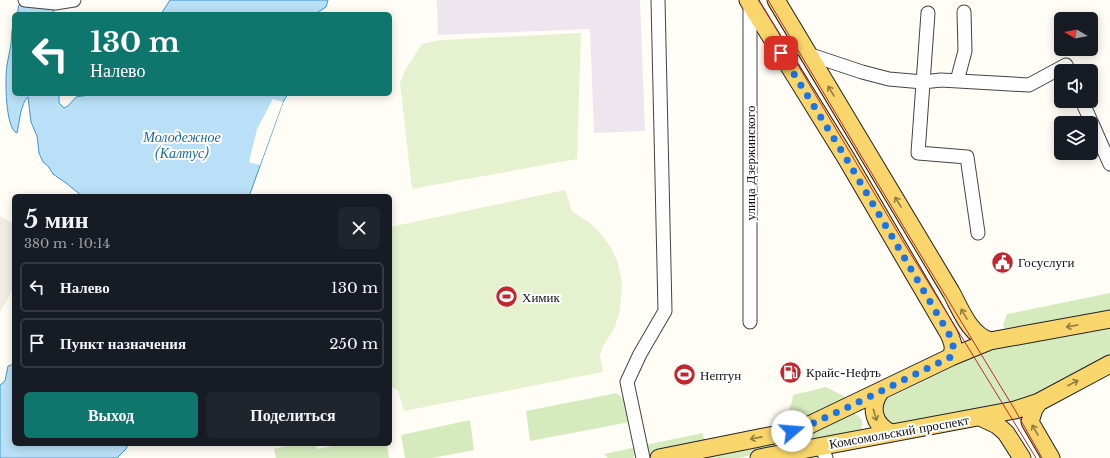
<!DOCTYPE html>
<html lang="ru">
<meta charset="utf-8">
<style>
:root{--surface:#171b24;--page:#20242c;--text:#f1f3f6;--muted:#9ea1a6;--line:#363941;--accent:#0f766e}
body{margin:0;font-family:"Libre Baskerville",serif;background:var(--page);color:var(--text);height:100vh;display:flex;flex-direction:column;font-size:15px;white-space:nowrap}
*{box-sizing:border-box;margin:0}
p{font-size:13px;color:var(--muted)}
.icon{flex:none;width:22px;height:22px;fill:none;stroke:currentColor;stroke-width:2;stroke-linecap:round;stroke-linejoin:round}
.map{position:relative;flex:1;overflow:hidden}
.side{position:absolute;left:12px;top:194px;width:380px;height:252px;display:flex;flex-direction:column;background:var(--surface);border-radius:6px;box-shadow:0 2px 10px #0003}
.side>*{flex:none}
.hud{position:absolute;left:12px;top:12px;width:380px;height:84px;border-radius:6px;box-shadow:0 2px 10px #0003;background:#0f766e;color:#fff;overflow:hidden}
.needle{width:26px;rotate:280deg}
.controls{position:absolute;left:1054px;top:12px;display:grid;gap:8px}
.controls a{display:grid;place-items:center;width:44px;height:44px;border-radius:6px;background:var(--surface);box-shadow:0 2px 10px #0003;font-size:20px}
.pin{position:absolute;display:grid;place-items:center;width:34px;height:34px;color:#fff;margin:-17px;border-radius:8px;box-shadow:0 2px 6px #0006}
.me{position:absolute;width:44px;margin:-22px;rotate:72deg;stroke-linejoin:round;filter:drop-shadow(0 0 3px #0008)}
.turn{display:flex;align-items:center;gap:14px;height:84px;padding:0 12px;font-size:18px}
.turn .icon{width:52px;height:52px;stroke-width:2.5}
.turn b{display:block;font-size:28px;line-height:34px}
.round{display:grid;place-items:center;flex:none;width:42px;height:42px;border-radius:6px;background:var(--page)}
.head{display:flex;align-items:center;justify-content:space-between;height:68px;padding:0 12px}
h1{font-size:24px;font-weight:700;line-height:30px}
.button{display:flex;gap:8px;margin-top:auto;padding:8px 12px}
.button a{flex:1;height:46px;border-radius:6px;background:var(--accent);color:#fff;font-size:16px;font-weight:700;line-height:46px;text-align:center}
.button a+a{background:var(--page);color:var(--text)}
ul{padding:0;list-style:none}
li{display:flex;align-items:center;gap:12px;height:50px;margin:0 8px 6px;padding:0 4px;border:2px solid var(--line);border-radius:6px}
li div{flex:1}
li b{display:block;font-size:15px}
li em{font-style:normal}
.map>svg:first-child{display:block}
.industrial{fill:#eee6ef}
.green{fill:#d5ebbd}
.pitch{fill:#e6f2cf}
.plaza{fill:#f1ede2}
.water{fill:#b9e0f7;stroke:#3f96cf}
.pier{fill:#fffdf5}
.lines{fill:none;stroke-linecap:round;stroke-linejoin:round}
.minor-casing{stroke:#444;stroke-width:15}
.major-casing{stroke:#222;stroke-width:19}
.minor{stroke:#fff;stroke-width:13}
.major{stroke:#f9d66b;stroke-width:17}
.tram{stroke:#c4262e;stroke-width:1}
.oneway{stroke:#917d42}
.route{stroke:#1a73e8;stroke-width:7;stroke-dasharray:0 12.6}
.labels{text-anchor:middle;dominant-baseline:central;stroke-width:4;stroke-linejoin:round;paint-order:stroke}
.street-label{font-size:13px;fill:#111;stroke:#fff}
.poi-label{font-size:13px;fill:#111;stroke:#fff;text-anchor:start}
.water-label{font-size:14px;font-style:italic;fill:#1768a6;stroke:#fff}
</style>
<div class="map">
<svg width="1110" height="458" viewBox="0 0 1110 458">
<rect width="100%" height="100%" fill="#fffdf5"/>
<path class="industrial" d="M437,0H640L645,131L594,133L590,29L438,35Z"/>
<path class="green" d="M1110,293V312L1007,334L1003,325L1007,314Z
M1110,325V359L1033,398L898,426L885,422C883,413 880,407 887,399L989,349Z
M826,387L857,403L779,434L792,402L793,395Z
M617,393L626,402L630,422L530,441L526,411Z
M850,413C863,415 866,425 857,435L738,458H688Z
M470,420L474,450L432,458H405L401,435Z
M703,433L705,445L653,455L647,451L645,445Z
M295,444H316L317,449L343,444H387L389,458H276L274,449Z
M637,447V452L633,458H608L604,454Z"/>
<path class="pitch" d="M581,33L577,159L412,189L400,83L405,70L422,44L441,40Z
M565,190L572,211L590,223L602,235L611,248L618,263L622,283L620,311L614,329L603,346L600,356L603,372L404,411L398,390L390,387V227Z"/>
<path class="plaza" d="M0,216L14,224V288L0,312Z"/>
<path class="water" d="M170,0H328L326,7L315,14H161Z
M21,3L50,8L53,10L55,14H17L19,5Z
M14,23V94H59V103L64,108L68,106L76,97L95,94H288L283,102L251,191L249,196H82L66,183L53,174L48,166L43,162L39,153L37,136L31,122L28,97C21,102 19,124 17,133C5,129 5,77 7,65C8,58 10,51 11,44C12,36 11,31 14,23Z
M14,364V444H128L126,449L117,458H0V385L5,381L8,366Z"/>
<path class="pier" d="M273,99L283,102L260,165L249,162L257,129Z"/>
<g class="lines">
<defs>
<path id="minor" d="M25,0L55,3L74,0
M750,4V322
M928,13L918,153L967,157L978,233
M808,54L862,72L889,79L923,82L941,80L1029,85L1066,65L1069,71
M957,81L965,51L964,12
M1082,101L1110,164
M821,446L826,458
M643,458L627,382L640,354L665,311L658,0"/>
<path id="major" d="M748,0L846,158L949,334C953,343 955,348 951,357
M776,0L951,292C961,310 969,334 990,341
M880,392C869,408 874,425 891,433
M1039,402L1034,409L1030,422L1051,458
M980,417L997,425L1006,433L1022,458
M659,458L779,434L805,427L951,357L990,341L1110,319
M759,458L1015,410L1039,402L1110,364"/>
</defs>
<use href="#minor" class="minor-casing"/>
<use href="#major" class="major-casing"/>
<use href="#minor" class="minor"/>
<use href="#major" class="major"/>
<path class="tram" d="M759,0L904,243L1036,458
M768,0L911,239L1015,410L1042,458"/>
</g>
<defs><path id="oneway-shaft" d="M-6 0H5M1.5-3L5.5 0L1.5 3" fill="none" stroke-width="1.6" stroke-linecap="round" stroke-linejoin="round"/></defs>
<g class="oneway">
<use href="#oneway-shaft" transform="translate(831 91) rotate(-121)"/>
<use href="#oneway-shaft" transform="translate(898 202) rotate(-121)"/>
<use href="#oneway-shaft" transform="translate(964 314) rotate(-120)"/>
<use href="#oneway-shaft" transform="translate(1072 326) rotate(170)"/>
<use href="#oneway-shaft" transform="translate(1073 383) rotate(-27)"/>
<use href="#oneway-shaft" transform="translate(875 415) rotate(74)"/>
<use href="#oneway-shaft" transform="translate(1035 430) rotate(-120)"/>
<use href="#oneway-shaft" transform="translate(756 438) rotate(169)"/>
</g>
<g class="lines">
<path class="route" d="M781,53L846,158L949,334C953,343 955,348 951,357L846,408L805,427L792,431"/>
</g>
<defs>
<symbol id="civic-disc" viewBox="-11 -11 22 22"><circle r="9.5" fill="#c4262e" stroke="#fff"/><path d="M-.6-6.5H3V-4.5H.6V-3L4-1V1h2V6H-6V1h2V-1L-.6-3ZM-1.2 2.5V6h2.4V2.5Z" fill="#fff"/></symbol>
<symbol id="stadium-disc" viewBox="-11 -11 22 22"><circle r="9.5" fill="#c4262e" stroke="#fff"/><path d="M0-5a6.5 5 0 1 0 0 10a6.5 5 0 1 0 0-10ZM-3.5-1.8h7v3.6h-7Z" fill="#fff"/></symbol>
<symbol id="fuel-disc" viewBox="-11 -11 22 22"><circle r="9.5" fill="#c4262e" stroke="#fff"/><path d="M-5.5-6h7V0h2V4h1.3V-2.5L3-4.5l.8-.8L6-3V5H2.5V1h-1V6h-7ZM-4.2-4.7v3.2H.2V-4.7Z" fill="#fff"/></symbol>
</defs>
<g fill-rule="evenodd">
<use href="#civic-disc" x="990" y="250" width="25" height="25"/>
<use href="#stadium-disc" x="494" y="284" width="25" height="25"/>
<use href="#fuel-disc" x="778" y="360" width="25" height="25"/>
<use href="#stadium-disc" x="672" y="362" width="25" height="25"/>
</g>
<g class="labels">
<g class="street-label">
<text transform="translate(750 163) rotate(-90)">улица Дзержинского</text>
<text transform="translate(899 432) rotate(-10)">Комсомольский проспект</text>
</g>
<g class="poi-label">
<text x="1018" y="262">Госуслуги</text>
<text x="522" y="297">Химик</text>
<text x="806" y="372">Крайс-Нефть</text>
<text x="700" y="375">Нептун</text>
</g>
<g class="water-label">
<text x="182" y="137">Молодежное<tspan x="182" dy="16">(Калтус)</tspan></text>
</g>
</g>
</svg>
<div class="controls">
<a><svg class="needle" viewBox="-14 -14 28 28"><path d="M0-13l5 13h-10z" fill="#e53935"/><path d="M0 13l5-13h-10z" fill="#9ea1a6"/></svg></a>
<a><svg class="icon" aria-label="sound" viewBox="0 0 24 24"><path d="M4 9h4l5-4v14l-5-4H4zM17 9q2 3 0 6"/></svg></a>
<a><svg class="icon" aria-label="layers" viewBox="0 0 24 24"><path d="M12 4l9 5-9 5-9-5zM3 14l9 5 9-5"/></svg></a>
</div>
<div class="pin" style="left:781px;top:53px;background:#d93025"><svg class="icon" aria-label="arrive" viewBox="0 0 24 24"><path d="M6 21V4h12l-3 4 3 4H6"/></svg></div>
<svg class="me" style="left:792px;top:431px" viewBox="-20 -20 40 40"><circle r="19" fill="#fff"/><path d="M0-13L10 11 0 6-10 11z" fill="#1a73e8"/></svg>
<div class="hud">
<div class="turn"><svg class="icon" aria-label="left" viewBox="0 0 24 24"><path d="M17 20v-9H6M10 6l-5 5 5 5"/></svg><div><b>130 m</b>Налево</div></div>
</div>
<section class="side">
<div class="head"><div><h1>5 мин</h1><p>380 m · 10:14</p></div><a class="round"><svg class="icon" aria-label="close" viewBox="0 0 24 24"><path d="M6 6l12 12M18 6L6 18"/></svg></a></div>
<ul>
<li><svg class="icon" aria-label="left" viewBox="0 0 24 24"><path d="M17 20v-9H6M10 6l-5 5 5 5"/></svg><div><b>Налево</b></div><em>130 m</em></li>
<li><svg class="icon" aria-label="arrive" viewBox="0 0 24 24"><path d="M6 21V4h12l-3 4 3 4H6"/></svg><div><b>Пункт назначения</b></div><em>250 m</em></li>
</ul>
<div class="button"><a>Выход</a><a>Поделиться</a></div>
</section>
</div>
